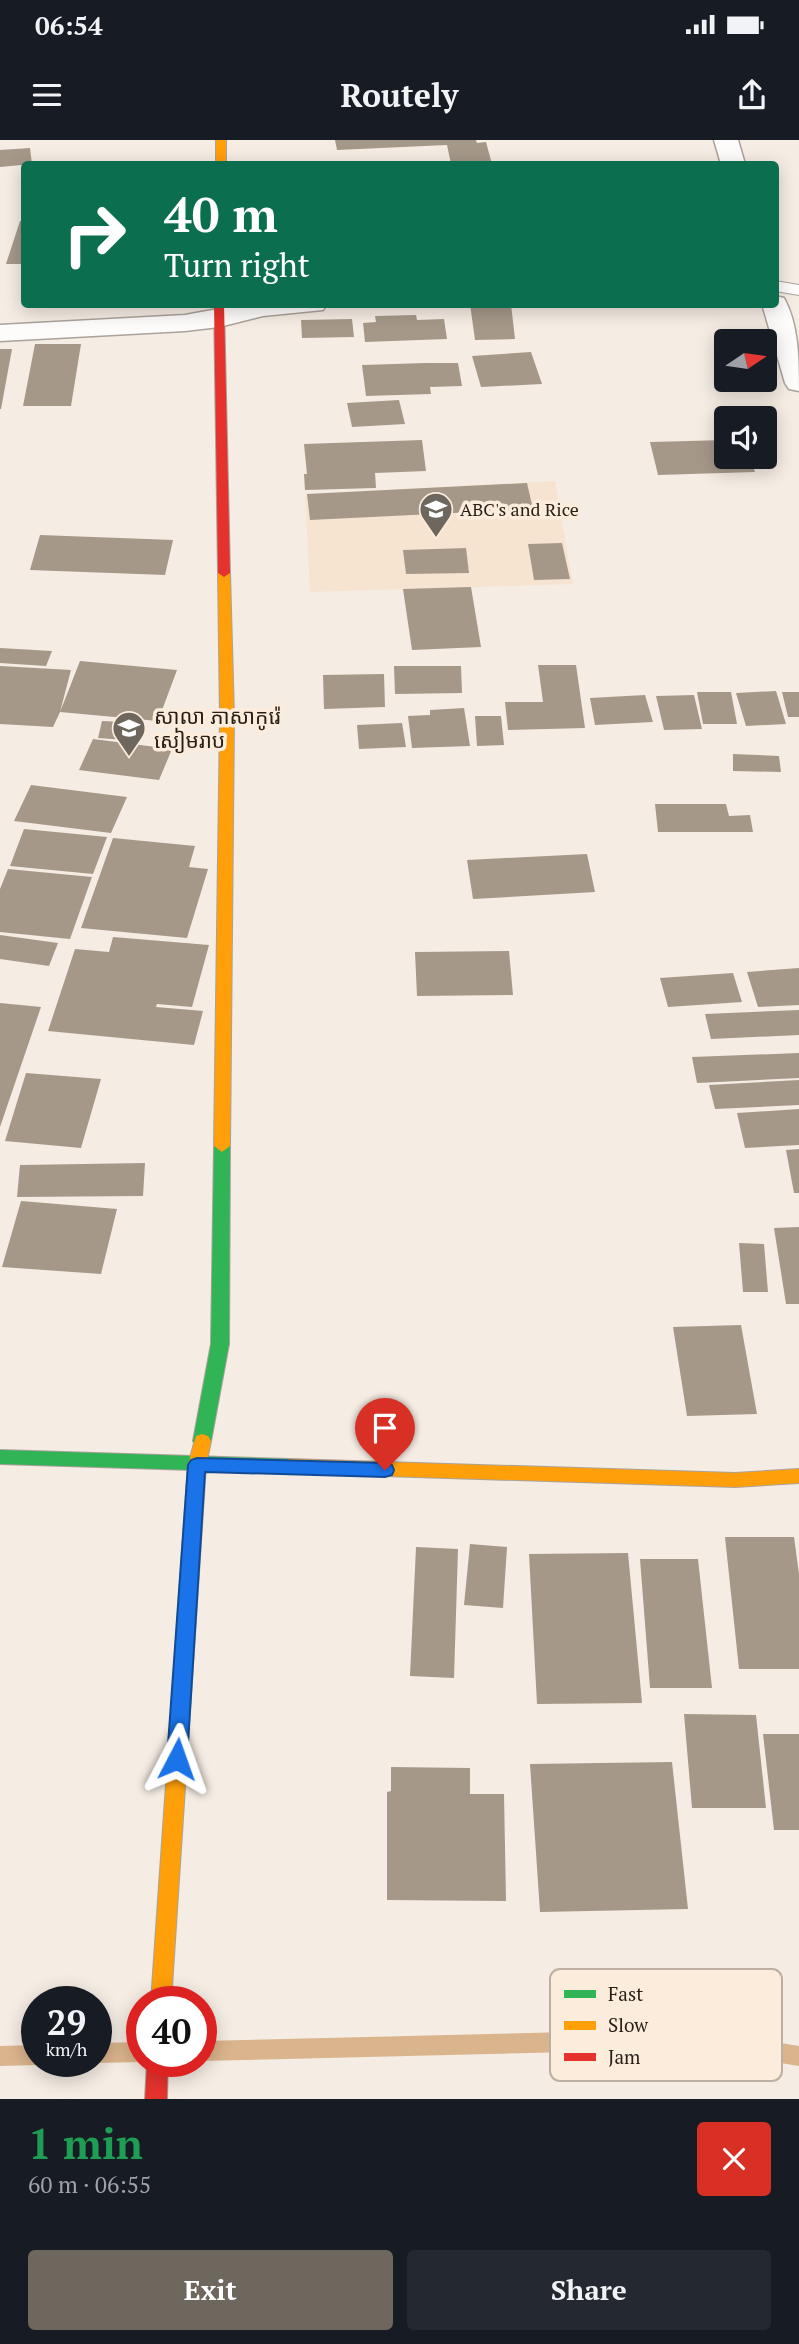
<!DOCTYPE html>
<meta charset="utf-8">
<style>
:root{--surface:#171b24;--page:#242831;--text:#f1f3f6;--muted:#9ea1a6;--accent:#6e675e}
body{margin:0;font-family:"PT Serif","Noto Sans Khmer",serif;background:var(--page);color:var(--text);height:100vh;display:flex;flex-direction:column;font-size:26px;white-space:nowrap}
*{box-sizing:border-box;margin:0}
p{font-size:23px;color:var(--muted)}
.icon{flex:none;width:38px;height:38px;fill:none;stroke:currentColor;stroke-width:2;stroke-linecap:round;stroke-linejoin:round}
.map{position:relative;height:1959px;overflow:hidden}
.panel{display:flex;flex-direction:column;background:var(--surface);flex:1}
.panel>*{flex:none}
.banner{position:absolute;left:21px;top:21px;width:758px;height:147px;border-radius:7px;box-shadow:0 4px 18px #0003;background:#0b6e4f;color:#fff;overflow:hidden}
.needle{width:46px;rotate:77deg}
.fabs{position:absolute;left:714px;top:189px;display:grid;gap:14px}
.fabs a{display:grid;place-items:center;width:63px;height:63px;border-radius:7px;background:var(--surface);box-shadow:0 4px 18px #0003;font-size:35px}
.speed{position:absolute;left:21px;top:1846px;display:flex;gap:14px;font-size:35px;font-weight:700;text-align:center}
.speed>*{display:grid;place-content:center;width:91px;height:91px;border-radius:50%;background:var(--surface);box-shadow:0 4px 18px #0003;line-height:1}
.speed small{font-size:18px;font-weight:400}
.speed .limit{border:10px solid #d22;background:#fff;color:#111}
.pin{position:absolute;display:grid;place-items:center;width:60px;height:60px;color:#fff;margin:-72px -30px;border-radius:50% 50% 50% 0;rotate:-45deg;box-shadow:0 0 7px #0007}
.pin .icon{rotate:45deg}
.me{position:absolute;width:77px;margin:-38px;rotate:4deg;stroke-linejoin:round;filter:drop-shadow(0 0 5px #0008)}
.turn{display:flex;align-items:center;gap:24px;height:147px;padding:0 28px;font-size:32px}
.turn .icon{width:91px;height:91px;stroke-width:2.5}
.turn b{display:block;font-size:49px;line-height:60px}
.round{display:grid;place-items:center;flex:none;width:74px;height:74px;border-radius:7px;background:var(--page)}
.head{display:flex;align-items:center;justify-content:space-between;height:119px;padding:0 28px}
h1{font-size:42px;font-weight:800;line-height:52px;color:#1e9e55}
.action{display:flex;gap:14px;margin-top:auto;padding:14px 28px}
.action a{flex:1;height:80px;border-radius:7px;background:var(--accent);color:#fff;font-size:28px;font-weight:800;line-height:80px;text-align:center}
.action a+a{background:var(--page);color:var(--text)}
.status{display:flex;justify-content:space-between;align-items:center;height:49px;padding:0 35px;background:var(--surface);direction:ltr}
.status svg{height:19px;fill:currentColor}
header{display:flex;justify-content:space-between;align-items:center;height:91px;padding:0 28px;background:var(--surface);font-size:32px;font-weight:800}
.map>svg:first-child{display:block}
.built{fill:#f6e4d1}
.lines{fill:none;stroke-linecap:round;stroke-linejoin:round}
.stream{fill:#dab48c;fill-rule:evenodd}
.building{fill:#a59889}
.lane-casing{stroke:#aaa29b;stroke-width:2}
.street-casing{stroke:#aaa29b;stroke-width:3}
.fast-casing{stroke:#aaa29b;stroke-width:2}
.slow-casing{stroke:#aaa29b;stroke-width:2}
.jam-casing{stroke:#aaa29b;stroke-width:2}
.lane{fill:#fefcfb;fill-rule:evenodd}
.street{fill:#fefcfb;fill-rule:evenodd}
.fast{fill:#30b455;fill-rule:evenodd}
.slow{fill:#ff9f0a;fill-rule:evenodd}
.jam{fill:#e5322d;fill-rule:evenodd}
.route{fill:#1a73e8;stroke:#114b97;stroke-width:2}
.labels{text-anchor:middle;dominant-baseline:central;stroke-width:7;stroke-linejoin:round;paint-order:stroke}
.far-poi-label{font-size:18px;fill:#261f17;stroke:#fcecdc;text-anchor:start}
.poi-label{font-size:21px;fill:#261f17;stroke:#fcecdc;text-anchor:start}
.key{fill:#fcecdc;stroke:#bcaea1;stroke-width:2}
.key-label{font-size:19px;fill:#261f17}
</style>
<div class="status"><b>06:54</b><svg viewBox="0 0 49 12"><path d="M0 12V9h3v3zM5 12V6h3v6zM10 12V3h3v9zM15 12V0h3v12zM26 1h20v11H26zM47 4h2v5h-2z"/></svg></div>
<header><svg class="icon" aria-label="menu" viewBox="0 0 24 24"><path d="M4 6h16M4 12h16M4 18h16"/></svg>Routely<svg class="icon" aria-label="share" viewBox="0 0 24 24"><path d="M12 15V3M7 8l5-5 5 5M5 13v7h14v-7"/></svg></header>
<div class="map">
<svg width="799" height="1959" viewBox="0 0 799 1959">
<rect width="100%" height="100%" fill="#f5ece3"/>
<path class="built" d="M555,341L573,444L310,452L305,354Z"/>
<g class="lines">
<path class="stream" d="M696,1889L799,1906V1926L696,1909L201,1921V1901Z
M142,1902L143,1922L96,1923L92,1922H96V1903Z
M37,1905V1922H45L37,1925L0,1926V1906Z"/>
</g>
<path class="building" d="M335,0H476L477,3L486,2L492,24H451L447,5L337,10Z
M30,8L32,24L0,27V10Z
M20,81H24V124H6Z
M46,164H100V167L46,168Z
M470,164H511L515,199L475,200Z
M416,175L417,180L444,179L447,199L365,202L363,183L376,182L375,176Z
M352,179L354,197L302,198L301,180Z
M35,204H81L71,266H23Z
M0,209H12L1,269H0Z
M531,212L542,244L481,247L472,216Z
M426,223H458L462,246L430,247L431,254L366,256L362,225Z
M399,260L405,284L352,287L347,263Z
M422,300L426,331L375,333L376,348L305,350L304,334H307L304,304Z
M726,300V317H750L755,332L658,335L650,302Z
M527,343L533,369L310,380L307,354Z
M40,395L173,400L165,435L30,430Z
M562,403L570,439L534,440L528,404Z
M466,408L469,433L406,434L403,410Z
M471,447L481,507L412,510L403,449Z
M0,508L52,511L46,526L0,523Z
M80,521L177,530L158,581L60,572Z
M538,525H576L585,588L508,590L505,562H543Z
M0,526L71,530L60,572L53,587L0,584Z
M394,526H461L462,553L395,554Z
M384,534L385,567L324,569L323,535Z
M776,551L786,584L746,586L736,553Z
M697,552H731L737,584H703Z
M782,552H799V577H788Z
M645,555L653,582L595,585L590,558Z
M694,555L702,589L664,590L656,556Z
M464,568L470,606L412,608L408,576L430,575V570Z
M475,576H501L504,605L477,606Z
M102,581L144,583L139,601L98,598Z
M402,583L406,607L359,609L357,585Z
M93,599L172,609L159,640L79,630Z
M733,614L779,616L781,632L733,631Z
M31,645L127,657L111,693L14,681Z
M655,664H726L729,676L750,675L753,692H658Z
M24,689L107,697L93,734L10,726Z
M113,698L195,706L189,727L208,729L187,798L81,788Z
M587,714L595,752L473,759L467,720Z
M8,729L92,737L70,799L0,792V749Z
M0,795L58,803L49,826L0,819Z
M113,797L209,805L192,867L157,864L156,867L203,871L194,905L48,891L75,809L109,812Z
M509,811L513,855L417,856L415,812Z
M799,828V865L758,867L747,832Z
M733,833L742,862L668,867L660,838Z
M0,863L41,867L0,987Z
M799,870V895L711,899L705,874Z
M799,913V938L697,943L692,917Z
M26,933L101,939L81,1008L5,1001Z
M799,940V965L715,969L709,945Z
M799,969V1005L745,1008L737,973Z
M799,1009V1053H794L786,1010Z
M145,1023L143,1056L17,1057L20,1025Z
M21,1061L117,1069L101,1134L2,1127Z
M799,1087V1164H786L774,1088Z
M739,1103L764,1104L768,1152H743Z
M741,1185L757,1274L687,1276L673,1187Z
M725,1397H794L799,1434V1529H739Z
M470,1404L507,1407L503,1468L464,1465Z
M416,1407L458,1409L454,1538L410,1536Z
M628,1413L642,1563L537,1564L529,1414Z
M640,1419H698L712,1548H650Z
M684,1574L756,1575L766,1668H692Z
M763,1594H799V1690H774Z
M672,1622L688,1769L540,1772L530,1624Z
M391,1627L470,1628V1654H504L506,1761L387,1760V1652L391,1651Z"/>
<g class="lines">
<defs>
<path id="lane" d="M775,141L799,145V155L775,151Z"/>
<path id="street" d="M714,0H738L745,24H721Z
M775,156L784,158C799,185 799,221 799,251L789,249L785,243L762,164H775Z
M245,164H327L323,170L263,176L219,187L185,191L0,201V185L185,175Z"/>
<path id="fast" d="M222,1000L230,1006L229,1204L211,1301L208,1306L202,1308L196,1306L193,1301L211,1204L214,1006Z
M0,1310L290,1319L296,1321L299,1326L296,1331L290,1333L0,1324Z"/>
<path id="slow" d="M216,0H226V24H216Z
M224,429L230,433L234,577L230,1006L222,1012L214,1006L220,577L218,433Z
M202,1294L208,1296L211,1301L206,1325L171,1862H151L188,1325L196,1296Z
M290,1319L735,1333L799,1329V1343L735,1347L290,1333L284,1331L281,1326L284,1321Z"/>
<path id="jam" d="M214,164H224L230,433L224,437L218,433Z
M147,1922H168L167,1959H145Z"/>
</defs>
<use href="#lane" class="lane-casing"/>
<use href="#street" class="street-casing"/>
<use href="#fast" class="fast-casing"/>
<use href="#slow" class="slow-casing"/>
<use href="#jam" class="jam-casing"/>
<use href="#lane" class="lane"/>
<use href="#street" class="street"/>
<use href="#fast" class="fast"/>
<use href="#slow" class="slow"/>
<use href="#jam" class="jam"/>
</g>
<path class="route" d="M197,1318L385,1323L392,1325L394,1330L392,1335L385,1337L205,1332L187,1619L184,1625L177,1628L170,1625L167,1619L188,1325L191,1320Z"/>
<defs>
<symbol id="school-pin" viewBox="-11 -11 22 30"><path d="M0 17L-7.5 6A9.5 9.5 0 1 1 7.5 6Z" fill="#6e675e" stroke="#fcecdc"/><path d="M0-5L7-2L0 1L-7-2ZM-4 1L0 2.5L4 1V4Q0 6-4 4Z" fill="#fff"/></symbol>
</defs>
<g fill-rule="evenodd">
<use href="#school-pin" x="417" y="350" width="38" height="52"/>
<use href="#school-pin" x="110" y="569" width="38" height="52"/>
</g>
<g class="labels">
<g class="far-poi-label">
<text x="460" y="369">ABC's and Rice</text>
</g>
<g class="poi-label">
<text x="154" y="576">សាលា ភាសាកូរ៉េ<tspan x="154" dy="24">សៀមរាប</tspan></text>
</g>
</g>
<rect x="550" y="1829" width="232" height="112" rx="10" class="key"/>
<rect x="564" y="1850" width="32" height="8" fill="#30b455"/>
<rect x="564" y="1881" width="32" height="9" fill="#ff9f0a"/>
<rect x="564" y="1913" width="32" height="8" fill="#e5322d"/>
<g class="key-label">
<text x="608" y="1861">Fast</text>
<text x="608" y="1892">Slow</text>
<text x="608" y="1924">Jam</text>
</g>
</svg>
<div class="fabs">
<a><svg class="needle" viewBox="-14 -14 28 28"><path d="M0-13l5 13h-10z" fill="#e53935"/><path d="M0 13l5-13h-10z" fill="#9ea1a6"/></svg></a>
<a><svg class="icon" aria-label="sound" viewBox="0 0 24 24"><path d="M4 9h4l5-4v14l-5-4H4zM17 9q2 3 0 6"/></svg></a>
</div>
<div class="speed"><div>29<small>km/h</small></div><div class="limit">40</div></div>
<div class="pin" style="left:385px;top:1330px;background:#d93025"><svg class="icon" aria-label="arrive" viewBox="0 0 24 24"><path d="M6 21V4h12l-3 4 3 4H6"/></svg></div>
<svg class="me" style="left:177px;top:1619px" viewBox="-20 -20 40 40"><path d="M0-17L14 15 0 8-14 15z" fill="#1a73e8" stroke="#fff" stroke-width="4"/></svg>
<div class="banner">
<div class="turn"><svg class="icon" aria-label="right" viewBox="0 0 24 24"><path d="M7 20v-9h11M14 6l5 5-5 5"/></svg><div><b>40 m</b>Turn right</div></div>
</div>
</div>
<section class="panel">
<div class="head"><div><h1>1 min</h1><p>60 m · 06:55</p></div><a class="round" style="background:#d93025;color:#fff"><svg class="icon" aria-label="close" viewBox="0 0 24 24"><path d="M6 6l12 12M18 6L6 18"/></svg></a></div>
<div class="action"><a>Exit</a><a>Share</a></div>
</section>
